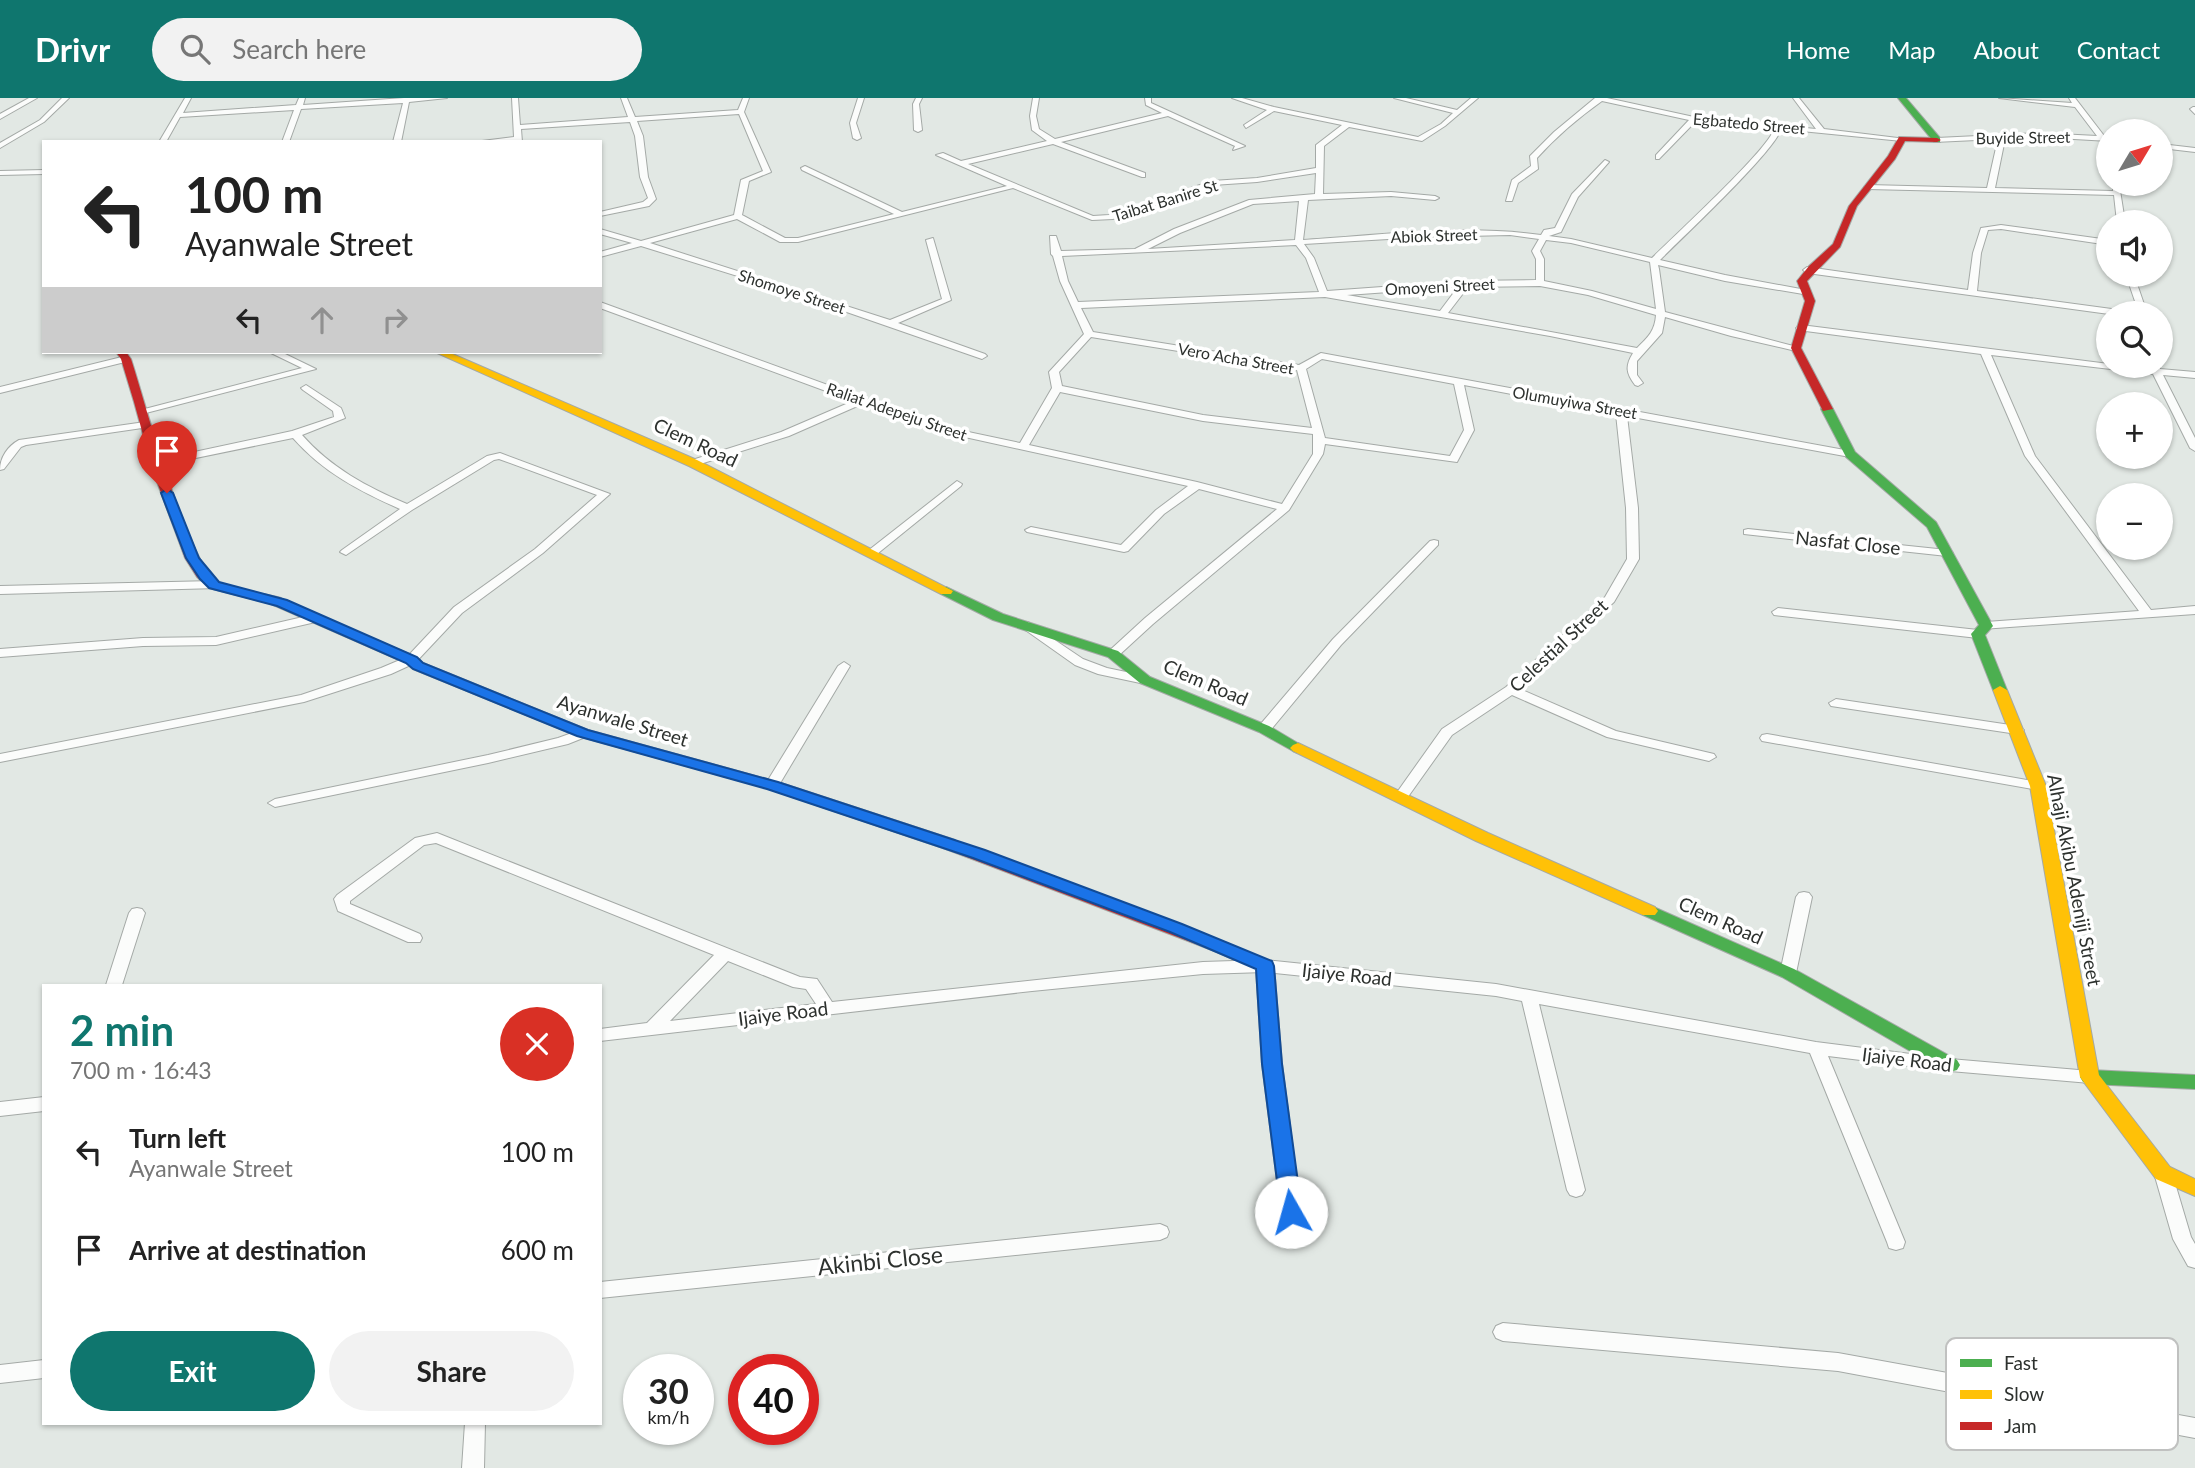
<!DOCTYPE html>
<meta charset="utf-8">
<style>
:root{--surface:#fff;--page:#f2f2f2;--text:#222;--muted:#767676;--accent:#0f766e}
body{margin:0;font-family:Lato,sans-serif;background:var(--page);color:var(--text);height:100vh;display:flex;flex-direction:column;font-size:26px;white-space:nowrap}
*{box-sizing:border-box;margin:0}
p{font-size:23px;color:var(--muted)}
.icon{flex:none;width:38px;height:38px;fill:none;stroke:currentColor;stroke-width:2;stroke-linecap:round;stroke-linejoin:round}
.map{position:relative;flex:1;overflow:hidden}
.details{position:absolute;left:42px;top:886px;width:560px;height:441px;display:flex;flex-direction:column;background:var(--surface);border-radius:0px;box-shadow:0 2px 5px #0004}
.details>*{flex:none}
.banner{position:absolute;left:42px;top:42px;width:560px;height:214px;border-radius:0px;box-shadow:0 2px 5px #0004;background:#fff;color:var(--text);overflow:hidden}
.needle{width:46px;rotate:52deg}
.buttons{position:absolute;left:2096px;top:21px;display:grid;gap:14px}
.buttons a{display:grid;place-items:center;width:77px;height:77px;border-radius:50%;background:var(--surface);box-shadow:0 2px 5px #0004;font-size:35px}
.speed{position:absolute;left:623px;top:1256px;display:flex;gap:14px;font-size:35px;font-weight:700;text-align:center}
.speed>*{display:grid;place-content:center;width:91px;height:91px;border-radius:50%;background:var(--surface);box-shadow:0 2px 5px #0004;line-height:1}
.speed small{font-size:18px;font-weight:400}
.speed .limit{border:10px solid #d22;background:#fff;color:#111}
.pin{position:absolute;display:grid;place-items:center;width:60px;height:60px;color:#fff;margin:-72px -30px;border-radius:50% 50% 50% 0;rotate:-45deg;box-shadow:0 0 7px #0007}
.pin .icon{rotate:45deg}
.me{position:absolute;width:77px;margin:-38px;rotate:353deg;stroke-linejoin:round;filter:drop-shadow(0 0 5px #0008)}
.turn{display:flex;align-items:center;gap:24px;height:147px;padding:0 28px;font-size:32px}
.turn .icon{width:91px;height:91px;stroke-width:2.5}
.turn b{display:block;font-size:49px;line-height:60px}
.lanes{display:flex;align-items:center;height:66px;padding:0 28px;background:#0003;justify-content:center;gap:35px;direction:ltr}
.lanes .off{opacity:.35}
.round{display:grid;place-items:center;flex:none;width:74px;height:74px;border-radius:37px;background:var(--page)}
.summary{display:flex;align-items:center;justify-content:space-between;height:119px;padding:0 28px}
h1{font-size:42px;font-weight:700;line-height:52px;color:var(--accent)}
.action{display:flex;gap:14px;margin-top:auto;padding:14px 28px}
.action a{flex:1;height:80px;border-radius:42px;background:var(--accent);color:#fff;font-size:28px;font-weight:700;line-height:80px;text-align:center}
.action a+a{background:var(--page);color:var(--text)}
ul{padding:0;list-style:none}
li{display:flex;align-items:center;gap:21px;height:98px;padding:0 28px}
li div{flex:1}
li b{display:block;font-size:26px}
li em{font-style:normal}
header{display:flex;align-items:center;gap:42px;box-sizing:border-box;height:98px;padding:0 35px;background:var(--accent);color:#fff}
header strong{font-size:33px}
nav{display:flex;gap:38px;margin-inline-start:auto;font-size:24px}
.search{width:490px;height:63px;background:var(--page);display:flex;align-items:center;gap:18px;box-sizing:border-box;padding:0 24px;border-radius:38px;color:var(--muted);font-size:26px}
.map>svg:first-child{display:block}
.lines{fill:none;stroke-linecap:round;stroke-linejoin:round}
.street-casing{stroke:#a4a9a6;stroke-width:2}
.fast-casing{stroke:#a4a9a6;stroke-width:2}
.slow-casing{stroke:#a4a9a6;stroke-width:2}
.jam-casing{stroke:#a4a9a6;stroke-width:2}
.street{fill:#fbfcfb;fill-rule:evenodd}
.fast{fill:#4caf50;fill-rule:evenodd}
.slow{fill:#ffc107;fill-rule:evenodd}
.jam{fill:#c62828;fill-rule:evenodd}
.route{fill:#1a73e8;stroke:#114b97;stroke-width:2}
.labels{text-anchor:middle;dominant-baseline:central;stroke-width:7;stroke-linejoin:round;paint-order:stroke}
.far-street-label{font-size:16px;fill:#2d312e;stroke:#fff}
.street-label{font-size:19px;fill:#2d312e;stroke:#fff}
.near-street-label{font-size:23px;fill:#2d312e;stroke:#fff}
.key{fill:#fff;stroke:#c0c1c0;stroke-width:2}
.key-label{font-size:19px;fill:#2d312e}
</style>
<header>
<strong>Drivr</strong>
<div class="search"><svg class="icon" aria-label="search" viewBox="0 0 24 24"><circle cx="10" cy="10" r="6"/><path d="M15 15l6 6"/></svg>Search here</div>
<nav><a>Home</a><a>Map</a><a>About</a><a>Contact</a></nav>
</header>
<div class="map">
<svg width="2195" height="1370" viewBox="0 0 2195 1370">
<rect width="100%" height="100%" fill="#e2e8e4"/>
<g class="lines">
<defs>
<path id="street" d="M29,0H37L0,21V16Z
M62,0H69L44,24L0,50V45L40,22Z
M185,0H191L183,15L296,7L299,0H305L303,7L404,0H447L409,4L401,44H393L403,5L301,11L289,44H282L294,12L180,19L166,44H159Z
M512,0H518L520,27L628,19L621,0H627L635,19L738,12L743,0H749L744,14L771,74L749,83L742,117L785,140H798L894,116L802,72L801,70L805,68L902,114L1007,88L936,57L943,55L961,63L1047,43L1032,32L1030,18L1033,0H1039L1036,18L1039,31L1055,41L1162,15L1146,7L1145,0H1151V5L1245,48L1233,52L1235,48L1168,18L1061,44L1145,75V79H1142L1053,46L968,66L1093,118L1109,117L1212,83L1257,80L1316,70V47L1342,27L1274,13L1246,30L1244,27L1267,12L1232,0H1242L1274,9L1418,39L1441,26L1453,15L1394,0H1406L1457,12L1471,0H1478L1445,28L1422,43L1349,29L1324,48L1323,96L1391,94L1435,98L1439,100L1435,102L1391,98L1308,102L1303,142C1382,137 1463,126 1541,137L1544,132L1555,130L1572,96L1605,62L1609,64L1578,99L1561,134L1549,138L1571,141L1652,160C1673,139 1769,51 1774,31L1696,23L1659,61H1656V57L1689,22L1602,3C1578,20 1556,39 1537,60L1538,71L1518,85L1512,103H1506L1512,82L1531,68L1530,58L1554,34L1595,0H1607L1694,19L1816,31L1793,0H1799L1824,31L1906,41L1902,43L1781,31C1776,52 1681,141 1660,162L1725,177L1806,192L1809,193V197L1725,183L1658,167L1659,171L1665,214L1801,250L1796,253L1731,238L1665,219L1662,235L1637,263V277L1643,285L1638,288L1635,287C1626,275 1625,268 1633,255L1550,238L1325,199L1081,210L1093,234L1299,267L1321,255L1850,353L1855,356L1850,359L1627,318L1638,410L1639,461L1614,504L1520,591L1616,633L1714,656L1716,659L1709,663L1607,639L1512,597L1452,637L1405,703L1400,704L1393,700L1442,631L1506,589L1605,499L1627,461L1626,410L1616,316L1464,287L1474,332L1457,364L1325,346L1323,356L1289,412L1153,526L1117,559L1113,560L1107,556L1109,553L1145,520L1277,411L1199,391L1164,416L1128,453L1124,454L1027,434L1025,432L1031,429L1121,447L1156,412L1188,388L933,332L862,306L789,338L697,367H689V363L781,334L853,303L600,210V204L940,328L1020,345L1052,290L1049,274L1084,236L1060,183L1053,158L1051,156L1050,138H1056L1061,153L1135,151L1174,131L1249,102L1315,96L1316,75L1257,84L1213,87L1113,121L1092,122L1013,90L798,144H780L737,121L650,145L890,222L942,201L926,142L933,140L951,202L898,225L985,256L987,258L982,261L789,194L641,148L600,159V154L632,145L600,136V131L641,143L734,117L741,82L763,73L739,16L637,23L643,38L648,79L656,101L649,108L600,118V114L643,104L648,100L640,79L635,38L630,24L521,31L522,44H474L514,39ZM1299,103L1295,142L1148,151L1180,135L1253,106ZM1510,137L1539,141L1532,153L1536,161V182L1465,183L1327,193L1314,160L1304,146L1422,139ZM1546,142L1571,145L1650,164L1656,211L1592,193L1544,183V161L1540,153ZM1296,147L1306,160L1319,194L1078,204L1068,183L1062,158ZM1540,188L1588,197L1656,217C1655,233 1648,239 1637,250L1448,215L1468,189ZM1458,189L1440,213L1347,197ZM1091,239L1297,272L1312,330L1203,317L1062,288L1059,274ZM1322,261L1454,286L1464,332L1450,358L1325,340L1306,271ZM1060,294L1203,323L1313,336V356L1282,406L1197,384L1029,347Z
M858,0H864L856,25L861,40L857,42L853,40L850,25Z
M916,0H922L919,6L922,32L918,34L914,32L913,6Z
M1999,0L2072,5L2069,0H2075L2105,39H2109V43L2039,39L2005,41L1995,90L2113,93V86H2119L2125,124H2117L2114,97L1868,91L1864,89L1868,87L1987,90L1998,41L1934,44L1937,40L2039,35L2097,38L2075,9Z
M2193,9H2195V16L2190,11Z
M2161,46L2195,50V54L2161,50Z
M44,72V76L0,77V73Z
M2001,127L2109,142V147L2001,131L1988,132L1981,155L1977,193L2119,212L2123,215L2109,216L1807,175L1803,172L1807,169L1968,192L1973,155L1981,130Z
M2126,177H2134L2147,215H2139Z
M1801,227L2109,266V268L2150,270L2149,268H2159L2160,271L2195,274V280L2163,277L2195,340V353L2190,350L2153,276L1991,257L2035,358L2151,512L2195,508V516L1982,531L1980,528L1986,524L2139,513L2025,358L1981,256L1798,232L1796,230Z
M269,254H281L316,271L142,316L137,313L302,270Z
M126,258L129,259V263L0,295V289Z
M306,287L341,310L345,320L302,337C331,370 367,389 407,406L487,358L500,355L610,396L543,455L462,515L415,565L391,576L304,604L0,664V656L301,597L381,570L407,559L454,509L535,451L597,397L499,361L494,362L412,412L346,457L340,454L342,452L400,411C359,393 323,374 293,340L157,368L152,365L157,362L292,333L334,319L333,313L303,292L301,290Z
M145,324L150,327L149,329L26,347L21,349L4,371L0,372C0,359 8,348 19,342Z
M957,383L962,386L961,388L877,456H869V452Z
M1748,431L1947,452L1953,455L1947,458L1744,436V432Z
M1434,442L1438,443V447L1341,547L1269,634H1259L1257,631L1259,628L1333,541L1430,443Z
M214,483L220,487L218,490L0,496V488Z
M1778,510L1978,532L1984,536L1978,540L1774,517L1772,514Z
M316,516L320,517L322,520L320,523L216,547L143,548L0,559V551L143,540L216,539Z
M1028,524L1083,561L1107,570L1150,579L1151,582L1145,586L1098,576L1075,567L1024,531L1022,528Z
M844,564L850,568L779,687L777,690H767L765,687L838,568Z
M1836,601L2017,628L2024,632L2017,636L1831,608L1829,605Z
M583,631L590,635L588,638L568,646L488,665L275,709L268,705L275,701L488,657L558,640Z
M1767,636L2038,684L2045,688L2038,692L1762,643L1760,640L1762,637Z
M437,735L800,879L817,881L832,904L1203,864L1265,862L1496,886L1816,944L1950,961L2090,973L2096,974L2099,979L2096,984L2090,985L1950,973L1828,958L1905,1144L1903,1150L1896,1152L1889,1150L1887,1144L1810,955L1539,906L1585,1092L1582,1097L1576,1099L1570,1097L1567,1092L1522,903L1496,898L1265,874L1203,876L1032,893L600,943V931L647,925L714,857L436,745L424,747L350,803V806L420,836L422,840L420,844H408L338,813L334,801L337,797L415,740ZM728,863L793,889L806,891L816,906L670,923Z
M1804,794L1809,795L1812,799L1796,875L1794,879H1782L1780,875L1796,799L1799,795Z
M137,810L142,811L145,815L122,887H106L129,815L132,811Z
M44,999V1013L0,1018V1004Z
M2163,1068L2169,1070L2172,1075L2191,1139L2195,1146V1170L2188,1168L2173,1141L2154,1075L2157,1070Z
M1160,1126L1167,1129L1169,1134L1167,1139L1160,1142L600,1200V1184Z
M1503,1225L1838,1255L2195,1320V1340L1838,1273L1503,1243L1496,1240L1493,1234L1496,1228Z
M44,1262V1280L0,1285V1267Z
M465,1325H485L484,1370H462Z"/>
<path id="fast" d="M1898,0H1906L1940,40V44H1934Z
M1827,308L1833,311L1855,354L1936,424L1993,528L1985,537L2007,592L2005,595L2000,596L1993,592L1971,536L1979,527L1927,429L1846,359L1821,311Z
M946,489L1003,516L1118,553L1150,579L1269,628L1306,650L1298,655L1293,653L1259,634L1140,585L1108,559L993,522L941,496L939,493L941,490Z
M276,499L416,559L423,565L588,632L778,684L955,742L957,746L949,751L943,750L766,690L578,638L413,571L406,565L271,506L269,503Z
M1649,807L1794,871L1957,962L1960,967L1957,972L1950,974L1943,972L1782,879L1643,817L1640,813L1643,809Z
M2090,972L2195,977V991L2090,986L2083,984L2080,979L2083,974Z"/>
<path id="slow" d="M435,254H448L697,362L953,493L951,496H941L689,368Z
M2000,588L2007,592L2046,688L2099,977L2170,1069L2195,1081V1098L2156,1081L2080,979L2030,688L1993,592Z
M1298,645L1488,735L1655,809L1658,813L1655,817H1643L1476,743L1293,653L1290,650L1293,647Z
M1223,844L1271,864L1274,868L1282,966L1301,1114L1298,1120L1291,1123L1284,1120L1281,1114L1262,966L1256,871L1217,854L1214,850L1217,846Z"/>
<path id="jam" d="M1899,39L1937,40L1941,42L1937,44L1905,43L1895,61L1857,108L1840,149L1807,183L1815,203L1801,250L1833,311L1823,313L1791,250L1805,203L1797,183L1809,168L1833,146L1849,108L1888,58Z
M116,254H126L131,261C144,300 188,468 218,484C236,493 262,495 281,500L283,503L281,506L276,507L209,490L197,479L185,460L153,373L134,304L121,261Z
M949,741L1229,846L1232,850L1229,854H1217L943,750L941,746Z"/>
</defs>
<use href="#street" class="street-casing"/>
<use href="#fast" class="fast-casing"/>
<use href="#slow" class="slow-casing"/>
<use href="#jam" class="jam-casing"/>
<use href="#street" class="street"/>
<use href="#fast" class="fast"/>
<use href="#slow" class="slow"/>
<use href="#jam" class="jam"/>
</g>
<path class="route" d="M167,391L173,395L199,460L219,484L287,502L417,559L423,565L588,632L778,684L985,752L1182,826L1272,863L1274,868L1282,966L1302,1114L1299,1121L1291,1123L1284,1121L1281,1114L1262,966L1256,871L1170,834L973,760L767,691L577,638L413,571L406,565L277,508L209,490L200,481L186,460L161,395Z"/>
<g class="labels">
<g class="far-street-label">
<text transform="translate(1749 25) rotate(5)">Egbatedo Street</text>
<text transform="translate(2023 39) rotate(-1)">Buyide Street</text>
<text transform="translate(1165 102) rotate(-17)">Taibat Banire St</text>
<text transform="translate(1434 137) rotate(-2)">Abiok Street</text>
<text transform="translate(1440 188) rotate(-3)">Omoyeni Street</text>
<text transform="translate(792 193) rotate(18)">Shomoye Street</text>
<text transform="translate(1236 260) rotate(10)">Vero Acha Street</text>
<text transform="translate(1575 304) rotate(10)">Olumuyiwa Street</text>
<text transform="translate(897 313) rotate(19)">Raliat Adepeju Street</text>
</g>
<g class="street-label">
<text transform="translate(696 344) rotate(25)">Clem Road</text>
<text transform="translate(1848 444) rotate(6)">Nasfat Close</text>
<text transform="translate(1558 547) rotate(-43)">Celestial Street</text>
<text transform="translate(1206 584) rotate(23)">Clem Road</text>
<text transform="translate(623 622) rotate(17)">Ayanwale Street</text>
<text transform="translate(2075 782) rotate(79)">Alhaji Akibu Adeniji Street</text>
<text transform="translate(1721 822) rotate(24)">Clem Road</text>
<text transform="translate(1347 876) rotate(6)">Ijaiye Road</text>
<text transform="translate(783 915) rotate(-7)">Ijaiye Road</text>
<text transform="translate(1907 961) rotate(7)">Ijaiye Road</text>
</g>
<g class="near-street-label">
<text transform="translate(880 1162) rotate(-6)">Akinbi Close</text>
</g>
</g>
<rect x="1946" y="1240" width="232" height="112" rx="10" class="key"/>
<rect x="1960" y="1261" width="32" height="8" fill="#4caf50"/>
<rect x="1960" y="1292" width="32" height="9" fill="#ffc107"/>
<rect x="1960" y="1324" width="32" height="8" fill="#c62828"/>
<g class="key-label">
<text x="2004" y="1272">Fast</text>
<text x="2004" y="1303">Slow</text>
<text x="2004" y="1335">Jam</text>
</g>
</svg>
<div class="buttons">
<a><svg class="needle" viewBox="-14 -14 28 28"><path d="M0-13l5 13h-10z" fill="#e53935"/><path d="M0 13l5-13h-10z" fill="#767676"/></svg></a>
<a><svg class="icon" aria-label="sound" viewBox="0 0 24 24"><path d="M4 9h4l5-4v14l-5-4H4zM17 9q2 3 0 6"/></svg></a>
<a><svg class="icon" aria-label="search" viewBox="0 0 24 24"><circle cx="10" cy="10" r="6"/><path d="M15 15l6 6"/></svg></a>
<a>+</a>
<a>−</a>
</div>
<div class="speed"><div>30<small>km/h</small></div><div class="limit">40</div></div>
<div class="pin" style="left:167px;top:395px;background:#d93025"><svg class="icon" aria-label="arrive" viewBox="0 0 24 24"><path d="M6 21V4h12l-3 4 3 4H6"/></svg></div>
<svg class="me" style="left:1291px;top:1114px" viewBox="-20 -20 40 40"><circle r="19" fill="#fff"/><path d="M0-13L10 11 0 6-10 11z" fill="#1a73e8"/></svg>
<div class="banner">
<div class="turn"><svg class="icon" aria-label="left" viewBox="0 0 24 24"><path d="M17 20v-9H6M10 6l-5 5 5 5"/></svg><div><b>100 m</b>Ayanwale Street</div></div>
<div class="lanes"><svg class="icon" aria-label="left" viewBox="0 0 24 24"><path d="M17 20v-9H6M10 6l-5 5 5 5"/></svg><svg class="icon off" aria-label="ahead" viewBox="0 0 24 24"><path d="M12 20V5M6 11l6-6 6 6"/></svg><svg class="icon off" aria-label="right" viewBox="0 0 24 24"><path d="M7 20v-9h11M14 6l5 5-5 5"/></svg></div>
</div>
<section class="details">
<div class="summary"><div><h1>2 min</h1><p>700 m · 16:43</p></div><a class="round" style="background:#d93025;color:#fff"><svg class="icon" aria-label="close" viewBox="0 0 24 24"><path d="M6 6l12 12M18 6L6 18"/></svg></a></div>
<ul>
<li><svg class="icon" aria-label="left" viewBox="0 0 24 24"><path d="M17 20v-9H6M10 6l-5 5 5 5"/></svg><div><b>Turn left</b><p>Ayanwale Street</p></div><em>100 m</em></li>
<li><svg class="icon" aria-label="arrive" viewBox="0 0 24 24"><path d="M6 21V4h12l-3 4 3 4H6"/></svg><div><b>Arrive at destination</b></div><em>600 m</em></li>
</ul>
<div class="action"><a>Exit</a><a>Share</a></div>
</section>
</div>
